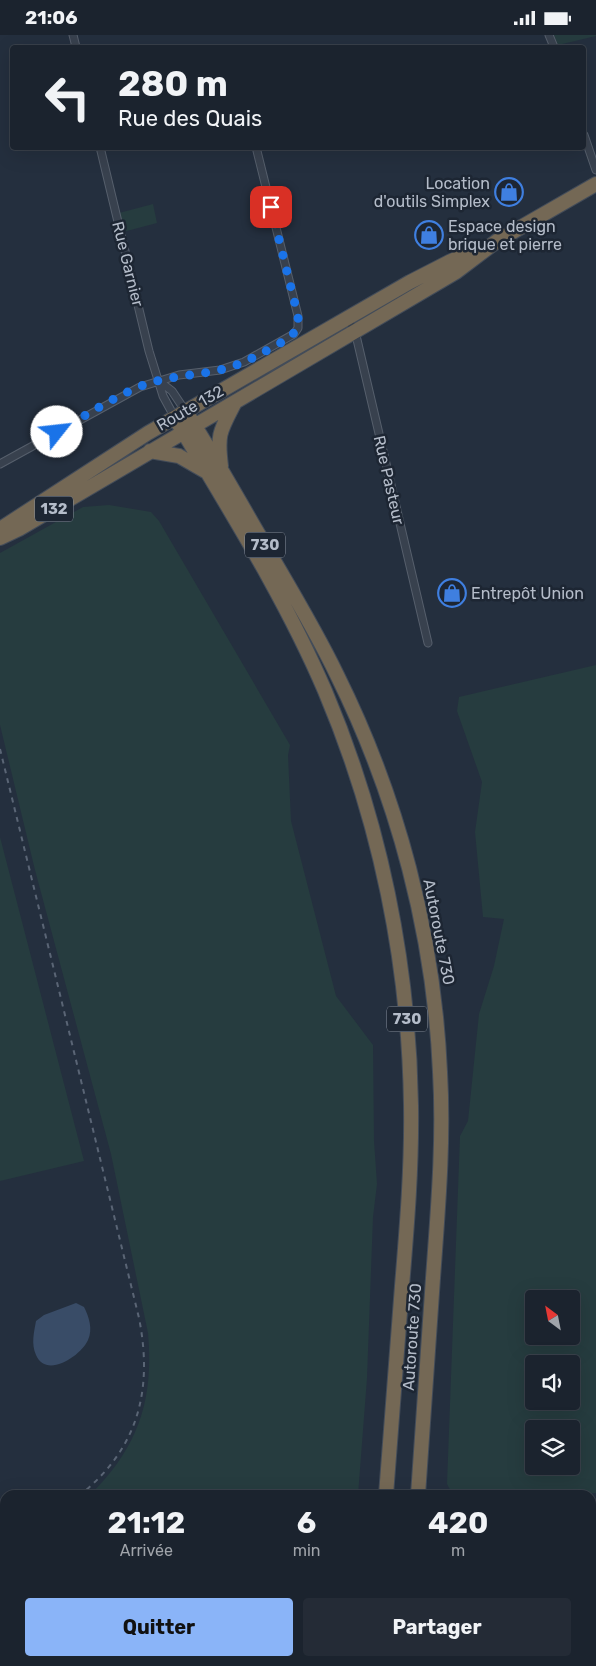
<!DOCTYPE html>
<html lang="fr">
<meta charset="utf-8">
<style>
:root{--surface:#1b232e;--page:#242b36;--text:#f1f3f6;--muted:#a0a4aa;--line:#39404a;--accent:#8ab4f8}
body{margin:0;font-family:Rubik,sans-serif;background:var(--page);color:var(--text);height:100vh;display:flex;flex-direction:column;font-size:19px;white-space:nowrap}
*{box-sizing:border-box;margin:0}
p{font-size:16px;color:var(--muted)}
.icon{flex:none;width:28px;height:28px;fill:none;stroke:currentColor;stroke-width:2;stroke-linecap:round;stroke-linejoin:round}
.map{position:relative;flex:1;overflow:hidden}
.details{position:absolute;left:0px;top:1455px;width:596px;height:176px;display:flex;flex-direction:column;background:var(--surface);border-radius:15px 15px 0 0;box-shadow:0 5px 20px #0002,0 0 0 1px var(--line)}
.details>*{flex:none}
.guide{position:absolute;left:10px;top:10px;width:576px;height:105px;border-radius:5px;box-shadow:0 5px 20px #0002,0 0 0 1px var(--line);background:#1b232e;color:var(--text);overflow:hidden}
.needle{width:32px;rotate:328deg}
.tools{position:absolute;left:525px;top:1255px;display:grid;gap:10px}
.tools a{display:grid;place-items:center;width:55px;height:55px;border-radius:5px;background:var(--surface);box-shadow:0 5px 20px #0002,0 0 0 1px var(--line);font-size:25px}
.pin{position:absolute;display:grid;place-items:center;width:42px;height:42px;color:#fff;margin:-21px;border-radius:10px;box-shadow:0 2px 8px #0006}
.me{position:absolute;width:55px;margin:-28px;rotate:61deg;stroke-linejoin:round;filter:drop-shadow(0 0 4px #0008)}
.turn{display:flex;align-items:center;gap:18px;height:105px;padding:0 25px;font-size:22px}
.turn .icon{width:65px;height:65px;stroke-width:2.5}
.turn b{display:block;font-size:35px;line-height:42px}
.eta{display:flex;justify-content:space-evenly;align-items:center;height:85px;text-align:center}
.eta b{font-size:30px;font-weight:700;line-height:35px}
.button{display:flex;gap:10px;margin-top:auto;padding:10px 25px}
.button a{flex:1;height:58px;border-radius:5px;background:var(--accent);color:#111;font-size:20px;font-weight:700;line-height:58px;text-align:center}
.button a+a{background:var(--page);color:var(--text)}
.status{display:flex;justify-content:space-between;align-items:center;height:35px;padding:0 25px;background:var(--surface);direction:ltr}
.status svg{height:14px;fill:currentColor}
.map>svg:first-child{display:block}
.green{fill:#263c3f;fill-rule:evenodd}
.water{fill:#394c67}
.lines{fill:none;stroke-linecap:round;stroke-linejoin:round}
.stream{stroke:#394c67;stroke-width:2}
.street-casing{stroke:#565f6c;stroke-width:9}
.highway-casing{stroke:#434c59;stroke-width:16}
.street{stroke:#38414e;stroke-width:7}
.highway{stroke:#746855;stroke-width:14}
.rail{stroke:#5a6575;stroke-width:2;stroke-dasharray:5 5;stroke-linecap:butt}
.route{stroke:#1a73e8;stroke-width:9;stroke-dasharray:0 16.2}
.labels{text-anchor:middle;dominant-baseline:central;stroke-width:5;stroke-linejoin:round;paint-order:stroke}
.shield{fill:#1d2633;stroke:#878f9c;stroke-width:1}
.shield-label{font-size:15px;font-weight:bold;fill:#b4bcc9}
.poi-label{font-size:16px;fill:#b4bcc9;stroke:#1d2633;text-anchor:start}
.street-label{font-size:16px;fill:#b4bcc9;stroke:#1d2633}
</style>
<div class="status"><b>21:06</b><svg viewBox="0 0 49 12"><path d="M0 12V9h3v3zM5 12V6h3v6zM10 12V3h3v9zM15 12V0h3v12zM26 1h20v11H26zM47 4h2v5h-2z"/></svg></div>
<div class="map">
<svg width="596" height="1631" viewBox="0 0 596 1631">
<rect width="100%" height="100%" fill="#242f3e"/>
<path class="green" d="M554,0H596V1L558,10Z
M153,169L157,188L123,197L119,178Z
M109,470L151,477L159,486L290,710L288,720L291,786L336,961L373,1010L374,1106L377,1149L373,1182L367,1343L358,1460H90C138,1412 154,1366 148,1298L111,1119L35,835L0,690V518L83,472Z
M596,630V1458L552,1460H453L447,1449L460,1101L468,1086L479,979L494,931L504,884L483,882L475,797L482,747L457,676L459,662ZM534,1264H571V1301H534ZM534,1329H571V1366H534ZM534,1394H571V1431H534Z
M0,802L84,1126L0,1146Z
M591,1471H596V1631H412V1626H591Z
M0,1506H5V1570L0,1573Z
M237,1626H341V1631H206Z"/>
<path class="water" d="M76,1268L84,1272C89,1282 93,1294 88,1305C81,1321 46,1344 36,1320C31,1309 34,1297 36,1286L44,1280Z"/>
<g class="lines">
<path class="stream" d="M591,1476H596
M344,1631L345,1626"/>
<defs>
<path id="street" d="M73,0L76,12
M549,0L554,12
M584,100L596,135
M100,112L149,316L163,361L175,383
M347,283L355,296L428,608
M159,346L172,356L186,377
M0,429L140,352L179,340L220,335L244,327L294,299L298,293V281L257,116"/>
<path id="highway" d="M186,377C212,417 235,459 259,500C286,547 314,592 337,640C398,763 434,900 440,1037C444,1106 438,1174 433,1243C428,1315 423,1388 418,1460
M175,383C228,473 284,560 325,656C380,786 409,928 411,1070C412,1130 407,1191 402,1251C397,1321 391,1390 386,1460
M150,416L179,421L205,436
M221,431C217,399 220,396 234,369
M0,494L148,398L410,247L449,227L476,215
M0,503L19,494L456,237L497,206L596,149
M374,1631L375,1626
M405,1631L406,1626"/>
</defs>
<use href="#street" class="street-casing"/>
<use href="#highway" class="highway-casing"/>
<use href="#street" class="street"/>
<use href="#highway" class="highway"/>
<path class="rail" d="M0,714L139,1283C153,1354 139,1413 80,1460
M591,1466H596
M0,1491H5"/>
</g>
<g class="lines">
<path class="route" d="M57,397C85,381 112,363 141,351C167,341 193,341 219,335C239,331 257,321 275,311C289,303 299,299 298,281L271,172"/>
</g>
<defs>
<symbol id="shop-ring" viewBox="-11 -11 22 22"><circle r="9.5" fill="#1d2633" stroke="#3f7fe0" stroke-width="1.5"/><path d="M-5-2.5h2.3a2.7 3.5 0 0 1 5.4 0H5L5.5 6h-11ZM-1.5-2.5h3a1.5 2.3 0 0 0-3 0Z" fill="#3f7fe0"/></symbol>
</defs>
<g fill-rule="evenodd">
<use href="#shop-ring" x="493" y="141" width="32" height="32"/>
<use href="#shop-ring" x="413" y="184" width="32" height="32"/>
<use href="#shop-ring" x="436" y="542" width="32" height="32"/>
</g>
<g class="labels">
<g class="shield">
<rect x="35" y="461.5" width="38" height="25" rx="4"/>
<rect x="245" y="497.5" width="40" height="25" rx="4"/>
<rect x="387" y="971.5" width="40" height="25" rx="4"/>
</g>
<g class="shield-label">
<text x="54" y="474">132</text>
<text x="265" y="510">730</text>
<text x="407" y="984">730</text>
</g>
<g class="poi-label">
<text x="490" y="148" text-anchor="end">Location<tspan x="490" dy="18">d'outils Simplex</tspan></text>
<text x="448" y="191">Espace design<tspan x="448" dy="18">brique et pierre</tspan></text>
<text x="471" y="558">Entrepôt Union</text>
</g>
<g class="street-label">
<text transform="translate(128 229) rotate(76)">Rue Garnier</text>
<text transform="translate(190 373) rotate(-30)">Route 132</text>
<text transform="translate(389 445) rotate(77)">Rue Pasteur</text>
<text transform="translate(439 897) rotate(79)">Autoroute 730</text>
<text transform="translate(412 1302) rotate(-86)">Autoroute 730</text>
</g>
</g>
</svg>
<div class="tools">
<a><svg class="needle" viewBox="-14 -14 28 28"><path d="M0-13l5 13h-10z" fill="#e53935"/><path d="M0 13l5-13h-10z" fill="#a0a4aa"/></svg></a>
<a><svg class="icon" aria-label="sound" viewBox="0 0 24 24"><path d="M4 9h4l5-4v14l-5-4H4zM17 9q2 3 0 6"/></svg></a>
<a><svg class="icon" aria-label="layers" viewBox="0 0 24 24"><path d="M12 4l9 5-9 5-9-5zM3 14l9 5 9-5"/></svg></a>
</div>
<div class="pin" style="left:271px;top:172px;background:#d93025"><svg class="icon" aria-label="arrive" viewBox="0 0 24 24"><path d="M6 21V4h12l-3 4 3 4H6"/></svg></div>
<svg class="me" style="left:57px;top:397px" viewBox="-20 -20 40 40"><circle r="19" fill="#fff"/><path d="M0-13L10 11 0 6-10 11z" fill="#1a73e8"/></svg>
<div class="guide">
<div class="turn"><svg class="icon" aria-label="left" viewBox="0 0 24 24"><path d="M17 20v-9H6M10 6l-5 5 5 5"/></svg><div><b>280 m</b>Rue des Quais</div></div>
</div>
<section class="details">
<div class="eta">
<div><b>21:12</b><p>Arrivée</p></div>
<div><b>6</b><p>min</p></div>
<div><b>420</b><p>m</p></div>
</div>
<div class="button"><a>Quitter</a><a>Partager</a></div>
</section>
</div>
